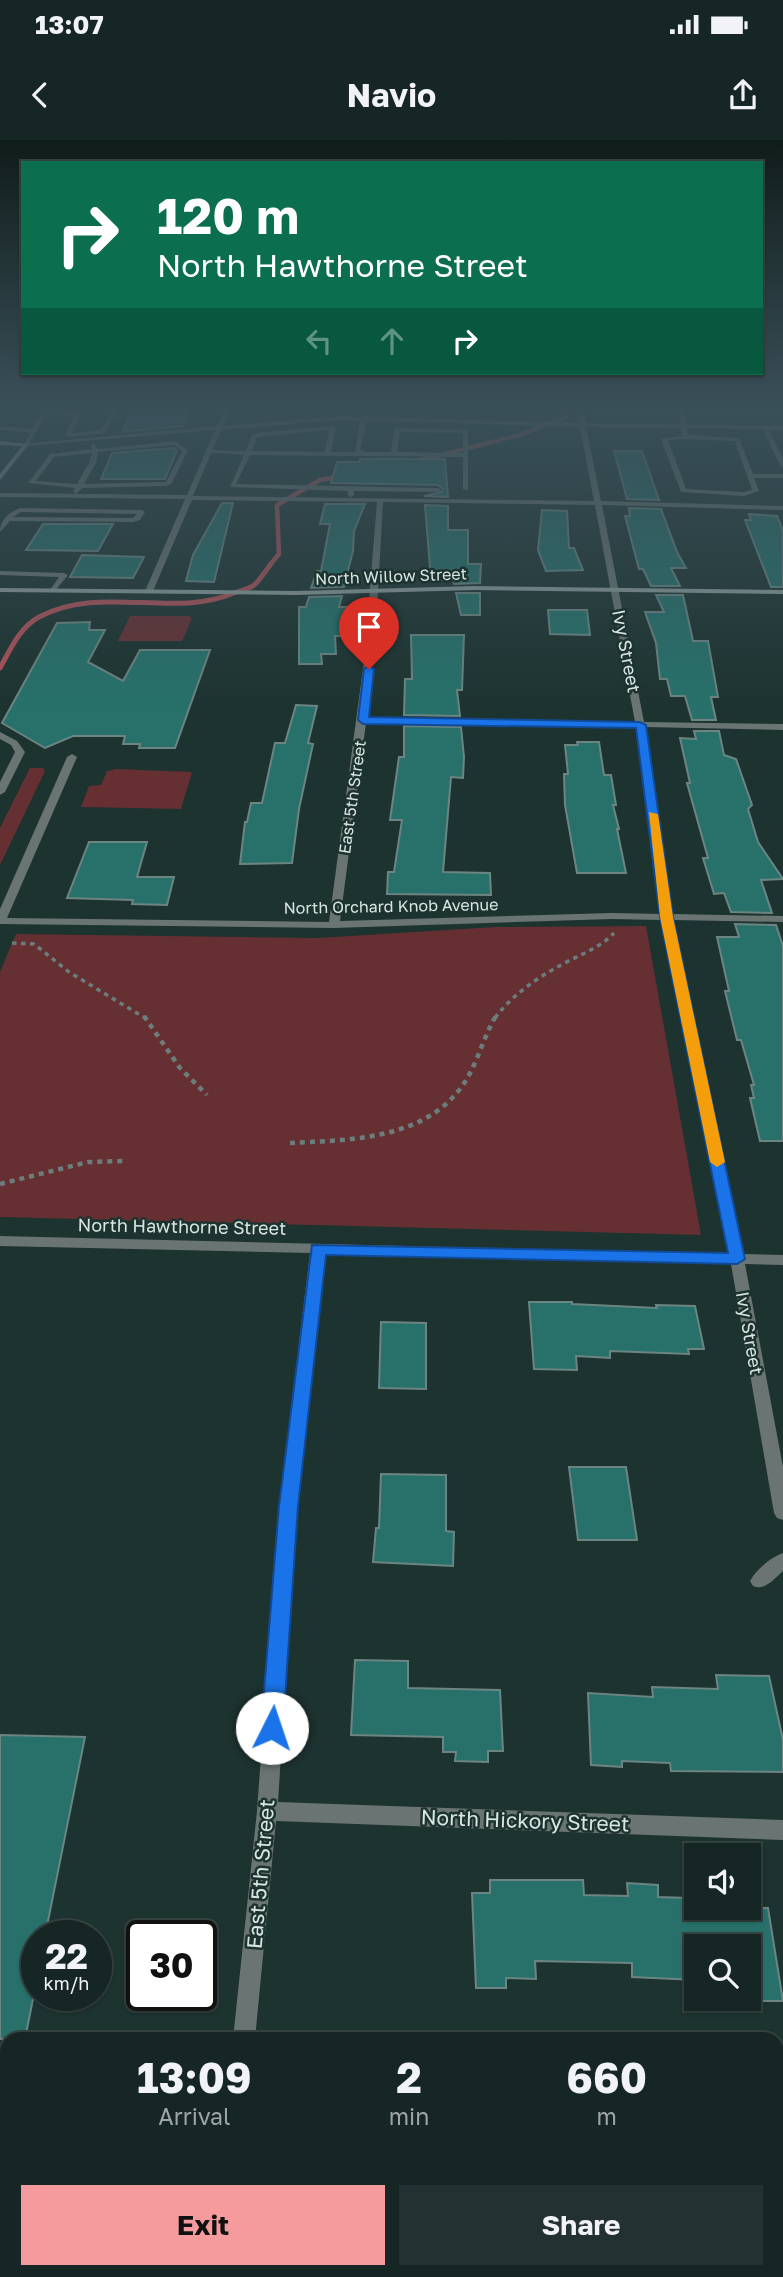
<!DOCTYPE html>
<style>
:root{--surface:#162624;--page:#233231;--text:#f1f3f6;--muted:#9ea5a6;--line:#354341;--accent:#f59b9d}
body{margin:0;font-family:"Golos Text",sans-serif;background:var(--page);color:var(--text);height:100vh;display:flex;flex-direction:column;font-size:26px;white-space:nowrap}
*{box-sizing:border-box;margin:0}
p{font-size:23px;color:var(--muted)}
.icon{flex:none;width:38px;height:38px;fill:none;stroke:currentColor;stroke-width:2;stroke-linecap:round;stroke-linejoin:round}
.map{position:relative;flex:1;overflow:hidden}
.sheet{position:absolute;left:0px;top:1892px;width:784px;height:247px;display:flex;flex-direction:column;background:var(--surface);border-radius:21px 21px 0 0;box-shadow:0 2px 5px #0004,0 0 0 2px var(--line)}
.sheet>*{flex:none}
.banner{position:absolute;left:21px;top:21px;width:742px;height:214px;border-radius:0px;box-shadow:0 2px 5px #0004,0 0 0 2px var(--line);background:#0b6e4f;color:#fff;overflow:hidden}
.buttons{position:absolute;left:684px;top:1703px;display:grid;gap:14px}
.buttons a{display:grid;place-items:center;width:77px;height:77px;border-radius:0px;background:var(--surface);box-shadow:0 2px 5px #0004,0 0 0 2px var(--line);font-size:35px}
.speed{position:absolute;left:21px;top:1780px;display:flex;gap:14px;font-size:35px;font-weight:700;text-align:center}
.speed>*{display:grid;place-content:center;width:91px;height:91px;border-radius:50%;background:var(--surface);box-shadow:0 2px 5px #0004,0 0 0 2px var(--line);line-height:1}
.speed small{font-size:18px;font-weight:400}
.speed .limit{border:4px solid #111;border-radius:10px;background:#fff;color:#111}
.pin{position:absolute;display:grid;place-items:center;width:60px;height:60px;color:#fff;margin:-72px -30px;border-radius:50% 50% 50% 0;rotate:-45deg;box-shadow:0 0 7px #0007}
.pin .icon{rotate:45deg}
.me{position:absolute;width:77px;margin:-38px;rotate:4deg;stroke-linejoin:round;filter:drop-shadow(0 0 5px #0008)}
.turn{display:flex;align-items:center;gap:24px;height:147px;padding:0 21px;font-size:32px}
.turn .icon{width:91px;height:91px;stroke-width:2.5}
.turn b{display:block;font-size:49px;line-height:60px}
.lanes{display:flex;align-items:center;height:66px;padding:0 21px;background:#0003;justify-content:center;gap:35px;direction:ltr}
.lanes .off{opacity:.35}
.eta{display:flex;justify-content:space-evenly;align-items:center;height:119px;text-align:center}
.eta b{font-size:42px;font-weight:700;line-height:49px}
.action{display:flex;gap:14px;margin-top:auto;padding:14px 21px}
.action a{flex:1;height:80px;border-radius:0px;background:var(--accent);color:#111;font-size:28px;font-weight:700;line-height:80px;text-align:center}
.action a+a{background:var(--page);color:var(--text)}
.status{display:flex;justify-content:space-between;align-items:center;height:49px;padding:0 35px;background:var(--surface);direction:ltr}
.status svg{height:19px;fill:currentColor}
header{display:flex;justify-content:space-between;align-items:center;height:91px;padding:0 21px;background:var(--surface);font-size:32px;font-weight:700}
.map>svg:first-child{display:block}
.built{fill:#203f3c}
.green{fill:#663033}
.lines{fill:none;stroke-linecap:round;stroke-linejoin:round}
.stream-far1{stroke:#ae5157;stroke-width:4.5}
.stream{stroke:#ae5157;stroke-width:5}
.building{fill:#27716a;stroke:#6c8582;stroke-width:2}
.path-far1{stroke:#6c7e7c;stroke-width:3.5;stroke-dasharray:4.5 4.5;stroke-linecap:butt}
.path{stroke:#6c7e7c;stroke-width:4.5;stroke-dasharray:5 5;stroke-linecap:butt}
.service{fill:#6a7573;fill-rule:evenodd}
.minor{fill:#6a7573;fill-rule:evenodd}
.tertiary{fill:#6a7573;fill-rule:evenodd}
.secondary{fill:#8c9c9a;fill-rule:evenodd}
.route{fill:#1a73e8;stroke:#114b97;stroke-width:2}
.slow{fill:#f59e0b}
.labels{text-anchor:middle;dominant-baseline:central;stroke-width:5;stroke-linejoin:round;paint-order:stroke}
.far-street-label{font-size:16px;fill:#d8e5e3;stroke:#1d3330}
.street-label{font-size:18px;fill:#d8e5e3;stroke:#1d3330}
.near-street-label{font-size:21px;fill:#d8e5e3;stroke:#1d3330}
</style>
<div class="status"><b>13:07</b><svg viewBox="0 0 49 12"><path d="M0 12V9h3v3zM5 12V6h3v6zM10 12V3h3v9zM15 12V0h3v12zM26 1h20v11H26zM47 4h2v5h-2z"/></svg></div>
<header><svg class="icon" aria-label="back" viewBox="0 0 24 24"><path d="M15 5l-7 7 7 7"/></svg>Navio<svg class="icon" aria-label="share" viewBox="0 0 24 24"><path d="M12 15V3M7 8l5-5 5 5M5 13v7h14v-7"/></svg></header>
<div class="map">
<svg width="783" height="2137" viewBox="0 0 783 2137">
<rect width="100%" height="100%" fill="#1d3330"/>
<path class="built" d="M592,269H783V302L774,284L594,282Z"/>
<path class="green" d="M130,476H189L192,478L182,501H118Z
M30,628H43L45,631L0,725V688Z
M116,629L192,632L181,669L81,667L89,646L101,645L107,631Z
M646,786L701,1095L0,1077V832L16,794L318,798L496,787Z"/>
<g class="lines">
<path class="stream-far1" d="M416,321L520,295L568,276
M269,426L279,414L277,365L320,340L344,336"/>
<path class="stream" d="M0,528C10,510 20,487 39,477C101,444 172,479 234,453C240,451 249,449 254,445C260,440 266,430 271,424"/>
</g>
<path class="building" d="M132,269H188L184,286L122,292Z
M173,308L177,310L165,339H101L112,313Z
M614,311H642L659,360L627,359Z
M360,319H445L448,357L424,356L442,352L443,349L438,345L331,343L337,322H360Z
M222,363H233L214,442L186,441L193,415Z
M325,364H365L354,391L353,411L344,447L311,448L317,431H321L330,384H320Z
M425,365L448,366V390H468V424H481L480,443L454,444L452,436H448V440H431Z
M629,368L661,369L677,412L686,428H671L680,446H651L643,429H639L625,376H630Z
M542,370L567,371L569,408H574L583,430L546,431L538,410Z
M749,374L777,376L783,391V447H771L745,380H751Z
M43,384H113L98,411L26,410Z
M82,415L144,417L133,438L70,437Z
M456,453H480V475H461Z
M656,455H683L693,501H708L718,557H711L716,580H692L685,556H671L667,539H660L656,503L645,472H664Z
M342,456L339,467H348L344,496H335L336,514H321L322,524H299V467H306L309,457Z
M548,470H587L590,495L550,494Z
M90,482L89,490H105L88,522L123,541L140,510H210L175,608H139L140,604H123L125,596H73L45,608L2,583L57,483Z
M411,495H464L462,550H457L460,576L404,575L405,539H412Z
M296,565L317,566L308,603L313,604L299,669L292,723L240,724L245,682H247L251,663H262L275,603H285Z
M404,586L461,587L464,617L463,638L451,637L443,732L490,733L491,755L387,754L388,732H394L402,680H390L399,617H404Z
M694,591H719L724,615L736,619L752,665L748,669L758,702L783,739L761,740L772,773L731,772L724,753L714,754L703,718H708L687,643H690L680,598L696,599Z
M577,602H599L604,635H611L616,665H613L619,689H617L626,733H577L565,665L564,634H568L565,605H578Z
M89,702H147L137,737H174L167,765L132,764L133,760L67,758Z
M735,784L776,785L783,806V1001H760L750,958H754L751,945H754L741,900H737L725,851H729L717,797H739Z
M529,1162H572V1164L657,1168L656,1165L695,1166L704,1209H688L689,1214L610,1211V1218L576,1216L577,1230L534,1229Z
M381,1182L426,1183V1249L379,1248Z
M569,1327H626L637,1400H578Z
M381,1334L446,1335V1391L454,1392L453,1426L373,1422L376,1388H379Z
M355,1520L408,1521V1548L500,1550L503,1611H488V1622L455,1621L456,1612H443V1597L351,1595Z
M716,1535L769,1536L783,1600V1632L671,1631L670,1623L622,1621V1627L591,1625L588,1553L653,1557L652,1547L718,1549Z
M0,1595L85,1597L45,1796H37V1839L25,1899H0Z
M490,1740H583L584,1755L628,1756L627,1743L658,1745V1757L688,1758L689,1768H768L783,1861H749V1806H693L696,1840L632,1837V1823L535,1821L536,1839L506,1838V1848H476L472,1753H490Z"/>
<g class="lines">
<path class="path-far1" d="M12,803L34,804L69,832L145,878
M495,878C512,855 538,837 563,824C581,814 600,808 614,793"/>
<path class="path" d="M144,876L180,928L207,955
M290,1003C348,1000 421,1000 460,949C477,927 482,899 496,876
M0,1044L88,1022L124,1021"/>
<path class="service" d="M77,269H83L72,293L101,290L113,269H119L105,293L68,297L65,295L74,276L42,273L76,272Z
M677,269H683L688,295L739,298L753,334H783V338H754L759,351L744,356L681,352L661,299L682,295ZM685,299L735,301L752,350L744,352L686,349L668,300Z
M368,276L371,278L366,283L360,310L365,312H391L394,290L397,288L468,290V350L463,349V317L250,315L236,344L438,348L441,350L438,352L354,351V355L351,357L348,355V351L230,347L244,315L205,312L208,310L246,311L252,295L255,293L333,286L336,288L331,312H355L360,282ZM330,290L324,312L252,311L257,297ZM400,292L463,293V313L397,312Z
M0,286L34,289L37,291L34,293L0,290Z
M175,301L188,310L172,343L166,346L82,348L76,354L73,352L75,348L28,343L50,314L92,309L91,306L94,304L98,309ZM174,305L182,311L166,342L84,344L96,323L98,312ZM92,313L89,323L77,344L36,341L54,317Z
M20,368L142,370L145,372L140,380L133,382L10,381L0,392C0,380 9,372 20,368ZM21,372L137,374L133,378L13,377Z
M0,431L64,433L68,435L54,452L50,450L59,437L0,435Z
M0,592L17,601L25,612L5,652L0,655V642L15,612L11,605L0,599Z"/>
<path class="minor" d="M224,269H230L223,286L338,276L580,283L577,269H583L586,283L783,286V290H769L783,319V327L780,325L763,289L586,287L601,361L783,366V370L602,365L644,582L783,584V590L645,587L672,774L783,776V782L673,780L743,1114L783,1115V1125L745,1124L783,1327V1380L777,1378L774,1373L731,1124L325,1114L297,1366L278,1662L783,1680V1700L276,1681L255,1899H233L257,1671L279,1366L310,1113L0,1106V1096L729,1114L662,780L612,779L334,788L0,784V769L67,617L72,614L77,617L7,778L329,782L364,521L377,362L192,360L153,451L149,453L145,451L185,359L0,357V353L187,355L215,290L26,306L23,304L217,286ZM338,280L580,287L594,361L193,356L221,290ZM383,362L595,365L635,582L367,577L377,468ZM366,583L636,587L661,774L612,773L340,781Z
M783,1413V1431C774,1439 765,1451 753,1446L750,1441C756,1430 771,1417 783,1413Z
M210,2132H234L233,2137H209Z"/>
<path class="tertiary" d="M43,269H49L28,305H24Z"/>
<path class="secondary" d="M0,301L29,304L0,340V334L22,306L0,305Z
M474,446L783,450V454L474,450L297,455L0,452V448L297,451Z"/>
</g>
<linearGradient id="sky" x2="0" y2="1"><stop stop-color="#101c1a"/><stop offset="0.47" stop-color="#3a5059"/><stop offset="1" stop-color="#3a5059" stop-opacity="0"/></linearGradient>
<rect width="783" height="568" fill="url(#sky)"/>
<path class="route" d="M369,526L374,529L369,577L640,582L646,585L673,777L745,1119L737,1124L326,1115L298,1366L283,1588L280,1595L272,1598L265,1595L261,1588L279,1366L312,1105L728,1113L660,777L636,588L363,584L358,580L364,529Z"/>
<path class="slow" d="M649,672L658,674L673,777L725,1022L717,1027L710,1022L660,777Z"/>
<g class="labels">
<g class="far-street-label">
<text transform="translate(391 436) rotate(-2)">North Willow Street</text>
<text transform="translate(352 657) rotate(-82)">East 5th Street</text>
<text transform="translate(391 766) rotate(-1)">North Orchard Knob Avenue</text>
</g>
<g class="street-label">
<text transform="translate(627 511) rotate(79)">Ivy Street</text>
<text transform="translate(182 1086) rotate(1)">North Hawthorne Street</text>
<text transform="translate(750 1193) rotate(80)">Ivy Street</text>
</g>
<g class="near-street-label">
<text transform="translate(525 1680) rotate(2)">North Hickory Street</text>
<text transform="translate(260 1734) rotate(-85)">East 5th Street</text>
</g>
</g>
</svg>
<div class="buttons">
<a><svg class="icon" aria-label="sound" viewBox="0 0 24 24"><path d="M4 9h4l5-4v14l-5-4H4zM17 9q2 3 0 6"/></svg></a>
<a><svg class="icon" aria-label="search" viewBox="0 0 24 24"><circle cx="10" cy="10" r="6"/><path d="M15 15l6 6"/></svg></a>
</div>
<div class="speed"><div>22<small>km/h</small></div><div class="limit">30</div></div>
<div class="pin" style="left:369px;top:529px;background:#d93025"><svg class="icon" aria-label="arrive" viewBox="0 0 24 24"><path d="M6 21V4h12l-3 4 3 4H6"/></svg></div>
<svg class="me" style="left:272px;top:1588px" viewBox="-20 -20 40 40"><circle r="19" fill="#fff"/><path d="M0-13L10 11 0 6-10 11z" fill="#1a73e8"/></svg>
<div class="banner">
<div class="turn"><svg class="icon" aria-label="right" viewBox="0 0 24 24"><path d="M7 20v-9h11M14 6l5 5-5 5"/></svg><div><b>120 m</b>North Hawthorne Street</div></div>
<div class="lanes"><svg class="icon off" aria-label="left" viewBox="0 0 24 24"><path d="M17 20v-9H6M10 6l-5 5 5 5"/></svg><svg class="icon off" aria-label="ahead" viewBox="0 0 24 24"><path d="M12 20V5M6 11l6-6 6 6"/></svg><svg class="icon" aria-label="right" viewBox="0 0 24 24"><path d="M7 20v-9h11M14 6l5 5-5 5"/></svg></div>
</div>
<section class="sheet">
<div class="eta">
<div><b>13:09</b><p>Arrival</p></div>
<div><b>2</b><p>min</p></div>
<div><b>660</b><p>m</p></div>
</div>
<div class="action"><a>Exit</a><a>Share</a></div>
</section>
</div>
